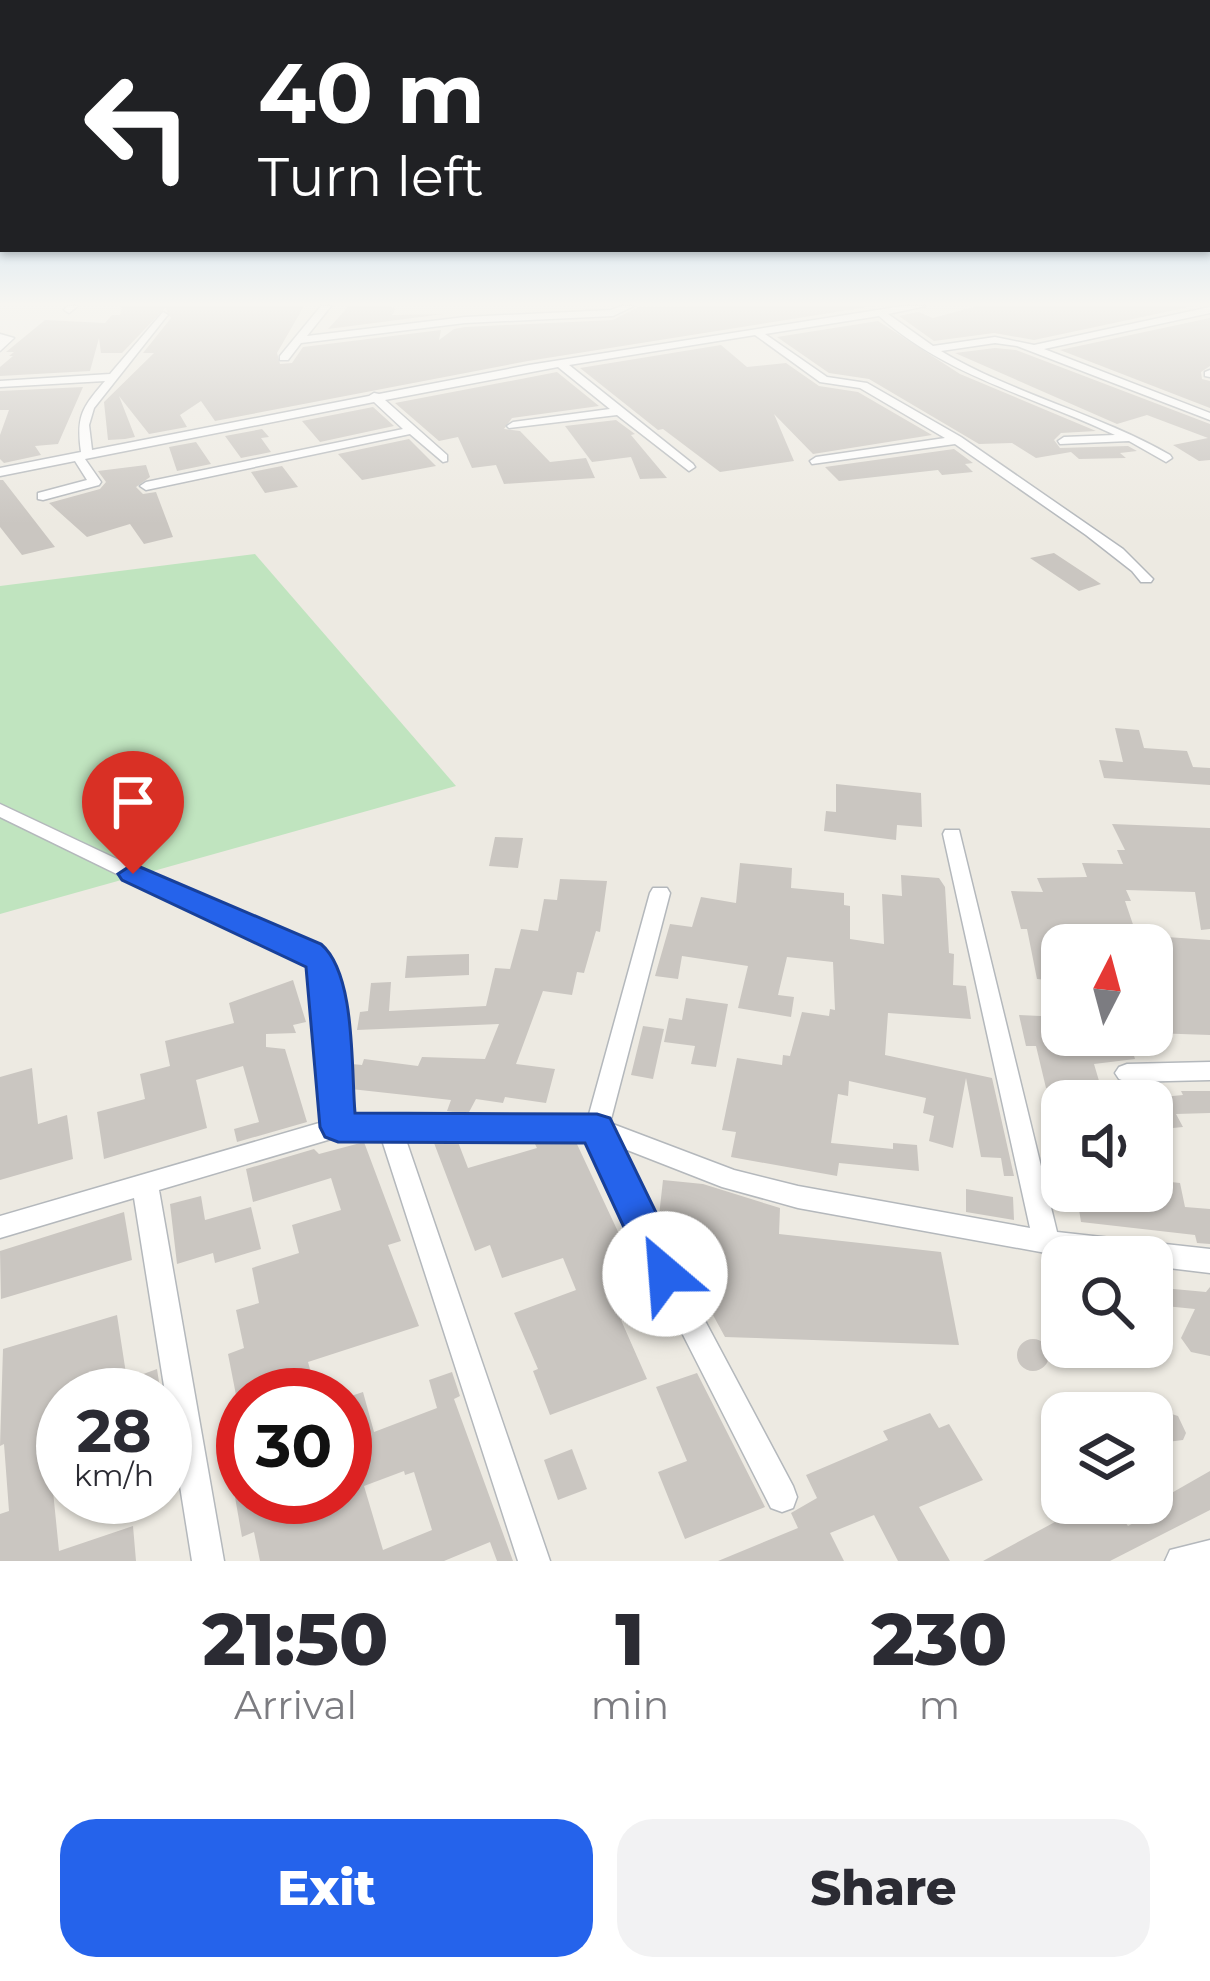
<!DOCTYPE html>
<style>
:root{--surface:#fff;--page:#f2f2f3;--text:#2b2b33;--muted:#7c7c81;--accent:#2563eb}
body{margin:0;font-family:Montserrat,sans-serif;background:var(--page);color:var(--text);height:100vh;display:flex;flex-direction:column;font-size:45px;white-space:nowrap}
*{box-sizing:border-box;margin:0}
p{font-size:39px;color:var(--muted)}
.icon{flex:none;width:66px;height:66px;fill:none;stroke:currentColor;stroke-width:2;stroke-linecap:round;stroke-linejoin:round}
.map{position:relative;height:1561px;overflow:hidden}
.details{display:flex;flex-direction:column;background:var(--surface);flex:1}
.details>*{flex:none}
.top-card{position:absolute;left:0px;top:0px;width:1212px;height:252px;box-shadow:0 3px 9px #0004;background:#202124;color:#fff;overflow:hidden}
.needle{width:78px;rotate:6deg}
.controls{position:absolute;left:1041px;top:924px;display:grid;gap:24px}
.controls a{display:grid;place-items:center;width:132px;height:132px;border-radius:24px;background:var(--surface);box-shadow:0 3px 9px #0004;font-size:60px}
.speed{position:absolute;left:36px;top:1368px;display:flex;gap:24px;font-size:60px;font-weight:700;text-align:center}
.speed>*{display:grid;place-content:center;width:156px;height:156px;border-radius:50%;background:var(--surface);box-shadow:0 3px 9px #0004;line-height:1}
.speed small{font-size:30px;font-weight:400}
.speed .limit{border:18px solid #d22;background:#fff;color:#111}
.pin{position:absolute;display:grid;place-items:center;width:102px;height:102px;color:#fff;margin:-123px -51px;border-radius:50% 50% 50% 0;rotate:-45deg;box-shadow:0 0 12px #0007}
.pin .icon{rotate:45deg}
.me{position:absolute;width:132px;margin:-66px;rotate:333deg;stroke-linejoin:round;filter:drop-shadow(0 0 9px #0008)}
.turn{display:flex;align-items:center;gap:42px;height:252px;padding:0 60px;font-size:54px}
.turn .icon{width:156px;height:156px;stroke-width:2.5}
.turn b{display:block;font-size:84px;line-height:102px}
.eta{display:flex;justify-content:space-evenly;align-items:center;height:204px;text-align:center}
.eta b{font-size:72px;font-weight:800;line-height:84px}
.primary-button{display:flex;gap:24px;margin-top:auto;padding:24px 60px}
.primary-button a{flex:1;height:138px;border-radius:36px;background:var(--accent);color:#fff;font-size:48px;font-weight:800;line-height:138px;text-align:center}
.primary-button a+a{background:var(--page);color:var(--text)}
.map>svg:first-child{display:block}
.green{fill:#c0e4bf}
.building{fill:#cac6c1;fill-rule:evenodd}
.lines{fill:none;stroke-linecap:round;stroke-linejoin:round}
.minor-casing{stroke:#b4b8bc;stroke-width:3}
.minor{fill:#fff;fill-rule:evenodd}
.route{fill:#2563eb;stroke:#184099;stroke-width:3}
</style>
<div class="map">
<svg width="1210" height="1561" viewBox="0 0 1210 1561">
<rect width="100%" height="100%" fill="#edeae2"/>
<path class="green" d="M255,554L456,786L0,914V586Z"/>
<path class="building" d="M122,306H304L277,353L280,364L292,363L303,347L441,330L439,340L454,329L465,327L613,320L638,307L874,306L528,361L215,421L201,401L180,415L187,427L149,434L119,396L135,437L125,439L108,440L104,402L154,353H143L171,318L165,308L122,353H101L99,338L90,371L0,376V367L13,356H9L14,352H6L45,320L105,323L112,315H120Z
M349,306H387L396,308L392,315L444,314L328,329Z
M977,306H1194L1034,340L994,333L934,341L899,316L918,312L933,318Z
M1210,318V366L1201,372L1202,379L1210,381V408L1060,350Z
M878,321L960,374L1096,431L1061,433L1054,440L1060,448L1128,446L1137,451L1120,453L1126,458L1079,459L1071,452L1036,458L1012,443L979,444L869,379L829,373L777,337Z
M721,345L747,367L786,363L819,386L858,392L932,435L813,454L774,414L794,461L720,472L663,429L658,430L580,368Z
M995,348L1016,350L1210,424V460L1199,461L1173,445L1208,438L1147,415L1117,424L955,353Z
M557,372L599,406L512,418L504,429L520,431L550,462L586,458L595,478L504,484L496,465L472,468L458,437L439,441L395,403Z
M83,387L58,444L35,446L41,455L4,463L0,459V435L9,410H0V391Z
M373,407L394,426L320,442L302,421Z
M616,420L635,434L631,435L667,478L640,479L631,457L592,462L565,426Z
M262,429L269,437L261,438L271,452L241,458L225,436Z
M409,439L436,466L362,480L338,454Z
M196,442L211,464L177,471L169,447Z
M954,449L973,463L965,464L973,472L942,475L938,470L839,481L825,467Z
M146,465L150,477L136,487L143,494L156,492L173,537L144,544L130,524L87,537L49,503L100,489L106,482L98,471Z
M282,466L298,487L265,493L251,472Z
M0,480H3L55,547L22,555L0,527Z
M1054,553L1101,584L1079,591L1030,558Z
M1115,728L1139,730L1144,748L1187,751L1193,767L1210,768V785L1104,778L1099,760L1123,762Z
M836,784L921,793L922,827L897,825L896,840L824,831L826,811L836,812Z
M1112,824L1210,828V929L1201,930L1195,892L1126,890L1131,901H1125L1140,945H1062V1015H1056L1047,980L1037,979L1027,929H1021L1011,891L1043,892L1037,878L1087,877L1082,863L1123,864L1117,850H1125Z
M495,837L523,838L518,868L489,866Z
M740,863L792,868L791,888L844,893V905L850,906V939L884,944L882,894L902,896L901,875L939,878L945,887L949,953L954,954L953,985L966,986L971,1019L888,1013L885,1055L992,1078L1014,1176H1004L1001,1158L981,1157L966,1078L953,1148L929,1141L934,1116L923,1113L926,1098L849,1081L848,1096L838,1094L831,1143L893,1149V1143L917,1145L919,1171L839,1163L837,1176L731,1157L736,1132L722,1130L737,1058L782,1065L783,1055L790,1056L802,1012L829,1016L830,1009L835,1010L833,962L787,957L778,995L794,997L791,1017L738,1008L748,966L682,956L678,979L655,976L670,924L692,927L701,897L736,903Z
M560,879L607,881L600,932L596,931L584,973L577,972L572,995L543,991L516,1064L555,1069L546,1103L505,1097L503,1103L476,1099L468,1114L447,1111L451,1100L351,1089L352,1064L362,1065L364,1059L418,1066L422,1057L485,1059L499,1024L357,1030L360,1012L368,1011L371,983L391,982L389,1011L486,1006L495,968L510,969L521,929L538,931L544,899L557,900Z
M1152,936L1210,940V1035L1152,1033Z
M469,954V975L405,978L407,956Z
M293,980L306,1022L293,1025L296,1033L266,1034V1047L285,1049L307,1122L237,1142L234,1129L259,1122L243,1066L196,1080L207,1128L104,1159L97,1112L145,1099L140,1074L170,1066L165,1041L234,1023L229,1003Z
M686,998L728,1004L716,1067L691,1064L695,1046L664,1042L669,1018L682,1020Z
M1019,1015L1062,1017V1035H1128L1135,1059L1094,1064L1102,1091L1046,1088L1036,1046H1026Z
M643,1026L664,1029L653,1079L631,1075Z
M32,1068L38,1124L67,1115L73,1159L0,1180V1077Z
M1181,1091H1210V1113L1176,1114L1183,1127L1152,1130V1098L1183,1095Z
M364,1142L401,1241L388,1245L419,1326L308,1362L317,1395H236L228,1354L244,1348L236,1310L259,1303L252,1268L299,1253L292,1225L341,1210L331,1178L253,1202L246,1169L314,1149L319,1154Z
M458,1142L468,1168L537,1148L534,1142H576L620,1236L612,1239L645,1312L621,1320L647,1379L550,1415L533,1371L538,1369L514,1313L576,1290L563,1258L502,1278L490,1245L475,1251L434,1143Z
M663,1180L703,1184L780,1208L779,1234L941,1252L959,1345L725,1337L659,1216Z
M1152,1180L1180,1183L1185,1207L1210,1209V1244L1197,1243L1195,1235L1081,1222L1076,1191H1152Z
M966,1189L1013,1197L1014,1220L966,1212Z
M201,1196L205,1220L251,1207L261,1249L215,1263L213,1253L177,1264L170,1204Z
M124,1212L132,1260L1,1299L0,1251Z
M1152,1287L1206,1292L1210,1287V1356L1191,1352L1181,1338L1195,1309L1155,1305Z
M117,1315L127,1380L157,1369L161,1395H63V1487L53,1491L59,1551L133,1526L136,1561H0V1514L9,1511L4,1444L0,1446L3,1349Z
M1017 1355a16 16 0 1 1 32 0a16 16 0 1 1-32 0Z
M452,1372L460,1396L454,1399L513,1561H497L490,1542L444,1561H260L254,1532L242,1537L235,1497H345V1398L363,1392L374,1432L437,1408L429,1380ZM404,1471L405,1475L414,1472L432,1530L383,1550L364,1486Z
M697,1373L765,1507L685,1539L658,1472L687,1461L656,1387Z
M1159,1410L1178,1416L1186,1433L1183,1440L1167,1442L1157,1437L1152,1413Z
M930,1413L939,1428L949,1424L983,1480L919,1507L950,1561H898L874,1515L830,1533L844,1561H718L798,1528L791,1513L817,1498L806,1475L888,1440L883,1431Z
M572,1449L587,1489L558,1500L544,1460Z
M1210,1471V1510L1110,1561H983L1090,1503H1111L1128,1526L1173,1501L1168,1495Z"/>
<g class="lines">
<defs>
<path id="minor" d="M68,306H78L69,313L64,310Z
M321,306H331L307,336L465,317L611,310L621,306H634L613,316L465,323L301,343L288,360H280V356Z
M903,306H926L888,314L933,346L995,337L1034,345L1210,307V313L1044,349L1210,413V420L1017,346L995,343L941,351C1013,394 1097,413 1170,455L1172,458L1166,462L1129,441L1060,444L1058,441L1064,437L1115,435C1035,397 946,376 879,316L765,334L827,377L867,383L961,437L1123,549L1153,579L1151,582H1141L1132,571L1086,535L955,444L812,464L810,461L816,457L945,438L860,388L820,382L755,335L569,365L693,464L695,467L689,471L617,415L509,428L507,426L513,422L610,409L558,367L385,400L447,455V461L443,462L410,434L146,490L140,486L146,482L403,429L374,402L85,459L101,482L99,485L43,500L38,499V493L87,480L75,461L0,476V468L81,452C76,416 82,408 105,381L0,387V381L110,374L163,312L168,315L166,317L94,408L89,425L92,450L369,396L374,393L379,394L529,365Z
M0,334L14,338L0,351Z
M1210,370V377L1205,376V372Z
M0,804L223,909L317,947L329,957L338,980L349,1118H588L650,893L653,888H667L670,893L610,1123L734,1170L798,1186L1030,1228L943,834L945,830H959L1057,1232L1210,1249V1273L1152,1266V1257H1078L1046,1253L798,1208L722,1187L617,1146L638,1195L793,1486L797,1497L793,1508L782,1512L771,1508L613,1197L589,1138L405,1137L550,1561H518L381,1137H338L159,1190L224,1561H192L134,1198L0,1238V1216L326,1121L316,980L311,965L303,957L209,919L0,817Z
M1210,1062V1080L1127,1082L1119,1079L1115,1073L1119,1067L1127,1064Z
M1210,1540V1561H1165L1170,1550Z"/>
</defs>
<use href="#minor" class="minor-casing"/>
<use href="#minor" class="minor"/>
</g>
<linearGradient id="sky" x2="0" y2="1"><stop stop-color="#8cc3f0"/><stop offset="0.58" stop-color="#f7f6f2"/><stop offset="1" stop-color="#f7f6f2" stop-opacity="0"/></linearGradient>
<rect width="1210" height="524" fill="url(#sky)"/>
<path class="route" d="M133,864L321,944C356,974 351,1067 355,1113L597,1114L610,1118L686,1274L680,1286L665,1292L651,1286L585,1143L338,1142L325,1137L320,1127L306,967L122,880L118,874Z"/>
</svg>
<div class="controls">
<a><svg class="needle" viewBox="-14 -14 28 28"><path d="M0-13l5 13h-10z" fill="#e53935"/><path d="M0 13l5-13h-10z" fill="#7c7c81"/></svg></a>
<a><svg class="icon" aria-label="sound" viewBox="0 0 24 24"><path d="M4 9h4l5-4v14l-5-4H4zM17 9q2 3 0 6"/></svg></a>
<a><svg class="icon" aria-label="search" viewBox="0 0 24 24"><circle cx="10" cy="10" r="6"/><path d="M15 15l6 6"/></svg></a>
<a><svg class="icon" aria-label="layers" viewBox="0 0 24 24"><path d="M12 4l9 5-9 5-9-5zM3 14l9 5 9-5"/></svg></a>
</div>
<div class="speed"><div>28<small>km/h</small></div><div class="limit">30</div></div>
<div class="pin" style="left:133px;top:874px;background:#d93025"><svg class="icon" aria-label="arrive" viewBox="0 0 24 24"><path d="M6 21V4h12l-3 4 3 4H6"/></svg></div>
<svg class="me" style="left:665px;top:1274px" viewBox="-20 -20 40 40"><circle r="19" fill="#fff"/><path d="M0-13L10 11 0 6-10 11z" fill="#2563eb"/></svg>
<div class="top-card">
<div class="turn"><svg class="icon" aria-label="left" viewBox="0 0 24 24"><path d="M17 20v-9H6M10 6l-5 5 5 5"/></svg><div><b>40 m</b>Turn left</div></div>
</div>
</div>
<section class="details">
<div class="eta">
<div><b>21:50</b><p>Arrival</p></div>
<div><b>1</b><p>min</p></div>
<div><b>230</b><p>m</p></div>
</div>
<div class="primary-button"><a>Exit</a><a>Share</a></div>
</section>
